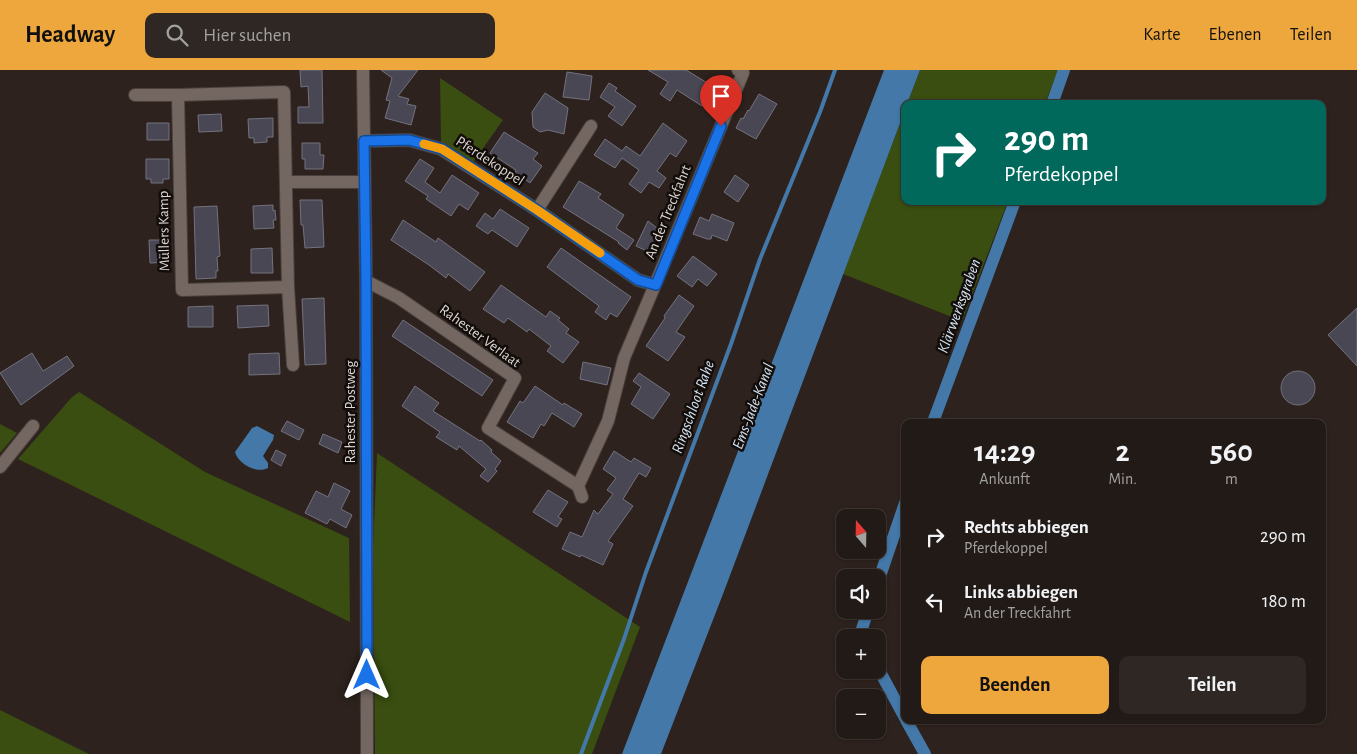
<!DOCTYPE html>
<html lang="de">
<meta charset="utf-8">
<style>
:root{--surface:#221a16;--page:#2e2723;--text:#f1f3f6;--muted:#a2a1a1;--line:#3f3835;--accent:#eea73d}
body{margin:0;font-family:"Alegreya Sans",sans-serif;background:var(--page);color:var(--text);height:100vh;display:flex;flex-direction:column;font-size:19px;white-space:nowrap}
*{box-sizing:border-box;margin:0}
p{font-size:16px;color:var(--muted)}
.icon{flex:none;width:28px;height:28px;fill:none;stroke:currentColor;stroke-width:2;stroke-linecap:round;stroke-linejoin:round}
.map{position:relative;flex:1;overflow:hidden}
.side{position:absolute;left:901px;top:349px;width:425px;height:305px;display:flex;flex-direction:column;background:var(--surface);border-radius:10px;box-shadow:0 1px 4px #0004,0 0 0 1px var(--line)}
.side>*{flex:none}
.banner{position:absolute;left:901px;top:30px;width:425px;height:105px;border-radius:10px;box-shadow:0 1px 4px #0004,0 0 0 1px var(--line);background:#00695c;color:#fff;overflow:hidden}
.needle{width:32px;rotate:340deg}
.fabs{position:absolute;left:836px;top:439px;display:grid;gap:10px}
.fabs a{display:grid;place-items:center;width:50px;height:50px;border-radius:10px;background:var(--surface);box-shadow:0 1px 4px #0004,0 0 0 1px var(--line);font-size:25px}
.pin{position:absolute;display:grid;place-items:center;width:42px;height:42px;color:#fff;margin:-51px -21px;border-radius:50% 50% 50% 0;rotate:-45deg;box-shadow:0 0 5px #0007}
.pin .icon{rotate:45deg}
.me{position:absolute;width:55px;margin:-28px;rotate:0deg;stroke-linejoin:round;filter:drop-shadow(0 0 4px #0008)}
.turn{display:flex;align-items:center;gap:18px;height:105px;padding:0 20px;font-size:22px}
.turn .icon{width:65px;height:65px;stroke-width:2.5}
.turn b{display:block;font-size:35px;line-height:42px}
.eta{display:flex;justify-content:space-evenly;align-items:center;height:85px;text-align:center}
.eta b{font-size:30px;font-weight:700;line-height:35px}
.action{display:flex;gap:10px;margin-top:auto;padding:10px 20px}
.action a{flex:1;height:58px;border-radius:10px;background:var(--accent);color:#111;font-size:20px;font-weight:700;line-height:58px;text-align:center}
.action a+a{background:var(--page);color:var(--text)}
ul{padding:0;list-style:none}
li{display:flex;align-items:center;gap:15px;height:65px;padding:0 20px}
li div{flex:1}
li b{display:block;font-size:19px}
li em{font-style:normal}
header{display:flex;align-items:center;gap:30px;box-sizing:border-box;height:70px;padding:0 25px;background:var(--accent);color:#111}
header strong{font-size:24px}
nav{display:flex;gap:28px;margin-inline-start:auto;font-size:18px}
.search{width:350px;height:45px;background:var(--page);display:flex;align-items:center;gap:12px;box-sizing:border-box;padding:0 18px;border-radius:10px;color:var(--muted);font-size:19px}
.map>svg:first-child{display:block}
.green{fill:#394e10}
.water{fill:#4378a8}
.lines{fill:none;stroke-linecap:round;stroke-linejoin:round}
.stream{stroke:#4378a8;stroke-width:4}
.canal{stroke:#4378a8;stroke-width:12}
.building{fill:#484753;stroke:#73727e}
.minor-casing{stroke:#49403c;stroke-width:14}
.minor{stroke:#746761;stroke-width:12}
.route-casing{stroke:#114b97;stroke-width:12}
.route{stroke:#1a73e8;stroke-width:9}
.slow{stroke:#f59e0b;stroke-width:9}
.labels{text-anchor:middle;dominant-baseline:central;stroke-width:5;stroke-linejoin:round;paint-order:stroke}
.street-label{font-size:15px;fill:#ded7d3;stroke:#120d0a}
.water-label{font-size:16px;font-style:italic;fill:#d5e3f1;stroke:#120d0a}
</style>
<header>
<strong>Headway</strong>
<div class="search"><svg class="icon" aria-label="search" viewBox="0 0 24 24"><circle cx="10" cy="10" r="6"/><path d="M15 15l6 6"/></svg>Hier suchen</div>
<nav><a>Karte</a><a>Ebenen</a><a>Teilen</a></nav>
</header>
<div class="map">
<svg width="1357" height="684" viewBox="0 0 1357 684">
<rect width="100%" height="100%" fill="#2d221d"/>
<path class="green" d="M920,0H1058L1045,34H907Z
M440,8L503,50L472,94L441,74Z
M905,40V131H1008L962,251L843,204Z
M79,322L205,402L349,468L350,552L18,389L72,327Z
M0,354L17,363L0,383Z
M377,383L640,557L592,684H375L373,479Z
M0,640L89,684H0Z"/>
<path class="water" d="M884,0H920L907,34H905V40L723,524L661,684H622Z
M257,356L274,365L273,370L263,386L268,393V398C257,404 238,394 235,382L252,358Z"/>
<g class="lines">
<path class="stream" d="M581,684L624,569L646,502L731,274L760,189L820,42L835,0"/>
<path class="canal" d="M1052,34L1064,0
M933,352L1015,131
M878,512L905,433
M863,568L862,559L868,540
M878,598L905,648
M906,650L925,684"/>
</g>
<path class="building" d="M300,0H322L323,53H298V37H309L308,16L301,17Z
M381,0H418L398,26L409,29L407,34L416,36L411,55L385,48L390,31L386,30L392,8Z
M648,0H686L714,17L702,36L677,20L670,31L660,24L668,12Z
M567,2L592,6L589,30L563,27Z
M609,13L617,18L615,21L636,36L622,56L608,46L615,37L600,27Z
M545,23L568,38L564,64L548,60L540,62L533,57L532,42Z
M759,24L777,34L756,69L736,58L741,48L743,49L748,40L749,41Z
M221,44L222,61L199,62L198,45Z
M273,48V67H267V72L254,73V68H249L248,49Z
M147,53H169V70H147Z
M663,53L687,71L676,87L670,83L657,101L666,108L659,118L649,112L641,123L629,114L639,100L622,88L615,98L594,85L605,69L622,81L626,76L640,86Z
M504,62L538,83L533,89L542,96L530,113L515,102L516,100L490,83Z
M302,73H320V85H324L323,99H305V89H302Z
M146,89H169V109H163V113H151V109H146Z
M420,89L434,98L425,112L440,123L452,105L479,123L468,140L459,134L451,146L426,129L428,126L405,111Z
M735,105L749,115L738,132L724,122Z
M579,111L601,124L598,128L624,145L616,158L634,170L627,180L618,173L619,172L563,137Z
M300,130H322L324,177L305,178L303,155H301Z
M273,135V141L275,140L276,150H273L274,158L254,159L253,136Z
M217,136L220,186L217,187L218,201H216V208L196,209L194,137Z
M500,139L529,158L517,177L492,160L488,164L476,156L485,143L493,149Z
M712,144L734,153L727,171L712,165L711,169H707L693,164L700,147L709,151Z
M403,150L436,172L438,168L485,202L470,221L448,204L446,208L429,195L391,170Z
M648,151L661,161L651,183L636,176Z
M149,170H170V192L150,193Z
M272,178L273,203H251V179Z
M561,178L631,227L617,247L610,243L606,250L595,242L599,236L547,197Z
M693,186L717,204L707,216L698,209L692,217L677,206Z
M501,215L546,247L550,241L560,248L558,250L569,259L566,263L579,272L563,293L547,281L551,276L529,259L527,262L508,248L504,253L483,239Z
M679,225L694,236L676,262L685,267L668,291L646,276L665,248L664,246Z
M324,228L326,294L305,295L302,229Z
M268,235L269,256L238,258L237,236Z
M213,236V257H188V237Z
M1357,238V296L1328,265Z
M403,250L493,310L482,326L392,266Z
M32,283L43,301L67,286L74,296L21,335L0,303Z
M279,283L280,304L249,305V284Z
M583,292L611,298L607,315L580,309Z
M1281 318a17 17 0 1 1 34 0a17 17 0 1 1-34 0Z
M639,303L670,324L653,349L631,334L641,317L633,311Z
M415,316L439,333L433,341L480,371L481,370L492,380L491,382L501,391L495,399L497,401L488,412L480,406L486,399L459,376L457,380L436,367L440,362L402,336Z
M535,316L563,335L564,333L582,344L574,357L552,343L544,356L541,354L533,368L507,352L520,331L523,333Z
M287,351L304,360L299,370L281,361Z
M323,364L342,372L338,383L319,374Z
M276,380L286,385L281,396L271,390Z
M614,381L631,392L634,388L651,398L646,407L639,403L623,429L633,436L608,471L613,474L603,495L581,485L580,487L562,479L570,462L582,467L594,440L598,444L613,424L607,420L616,408L603,399Z
M334,413L350,421L341,439L352,445L346,458L330,449L327,454L305,443L316,421L328,427Z
M548,420L568,432L558,447L562,449L557,457L533,442Z"/>
<g class="lines">
<defs>
<path id="minor" d="M363,0L366,211L367,684
M135,25H178
M364,71L409,70L441,79L537,140L638,210L655,215
M286,112H364
M537,140L591,56
M366,211L399,228L515,308L488,358L578,416
M288,217L182,220L178,25L284,22L288,217L293,295
M0,397L33,356
M582,427L578,416L608,351L624,288L655,215L743,3L738,0"/>
</defs>
<use href="#minor" class="minor-casing"/>
<use href="#minor" class="minor"/>
</g>
<g class="lines">
<defs>
<path id="route" d="M367,605L366,211L364,71L409,70L442,79L537,140L638,210L656,215L721,56"/>
</defs>
<use href="#route" class="route-casing"/>
<use href="#route" class="route"/>
<path class="slow" d="M424,74L442,79L537,140L600,183"/>
</g>
<g class="labels">
<g class="street-label">
<text transform="translate(490 91) rotate(33)">Pferdekoppel</text>
<text transform="translate(668 142) rotate(-68)">An der Treckfahrt</text>
<text transform="translate(164 161) rotate(-91)">Müllers Kamp</text>
<text transform="translate(480 266) rotate(36)">Rahester Verlaat</text>
<text transform="translate(350 342) rotate(-90)">Rahester Postweg</text>
</g>
<g class="water-label">
<text transform="translate(959 236) rotate(-70)">Klärwerksgraben</text>
<text transform="translate(753 336) rotate(-69)">Ems-Jade-Kanal</text>
<text transform="translate(693 337) rotate(-70)">Ringschloot Rahe</text>
</g>
</g>
</svg>
<div class="fabs">
<a><svg class="needle" viewBox="-14 -14 28 28"><path d="M0-13l5 13h-10z" fill="#e53935"/><path d="M0 13l5-13h-10z" fill="#a2a1a1"/></svg></a>
<a><svg class="icon" aria-label="sound" viewBox="0 0 24 24"><path d="M4 9h4l5-4v14l-5-4H4zM17 9q2 3 0 6"/></svg></a>
<a>+</a>
<a>−</a>
</div>
<div class="pin" style="left:721px;top:56px;background:#d93025"><svg class="icon" aria-label="arrive" viewBox="0 0 24 24"><path d="M6 21V4h12l-3 4 3 4H6"/></svg></div>
<svg class="me" style="left:367px;top:605px" viewBox="-20 -20 40 40"><path d="M0-17L14 15 0 8-14 15z" fill="#1a73e8" stroke="#fff" stroke-width="4"/></svg>
<div class="banner">
<div class="turn"><svg class="icon" aria-label="right" viewBox="0 0 24 24"><path d="M7 20v-9h11M14 6l5 5-5 5"/></svg><div><b>290 m</b>Pferdekoppel</div></div>
</div>
<section class="side">
<div class="eta">
<div><b>14:29</b><p>Ankunft</p></div>
<div><b>2</b><p>Min.</p></div>
<div><b>560</b><p>m</p></div>
</div>
<ul>
<li><svg class="icon" aria-label="right" viewBox="0 0 24 24"><path d="M7 20v-9h11M14 6l5 5-5 5"/></svg><div><b>Rechts abbiegen</b><p>Pferdekoppel</p></div><em>290 m</em></li>
<li><svg class="icon" aria-label="left" viewBox="0 0 24 24"><path d="M17 20v-9H6M10 6l-5 5 5 5"/></svg><div><b>Links abbiegen</b><p>An der Treckfahrt</p></div><em>180 m</em></li>
</ul>
<div class="action"><a>Beenden</a><a>Teilen</a></div>
</section>
</div>
